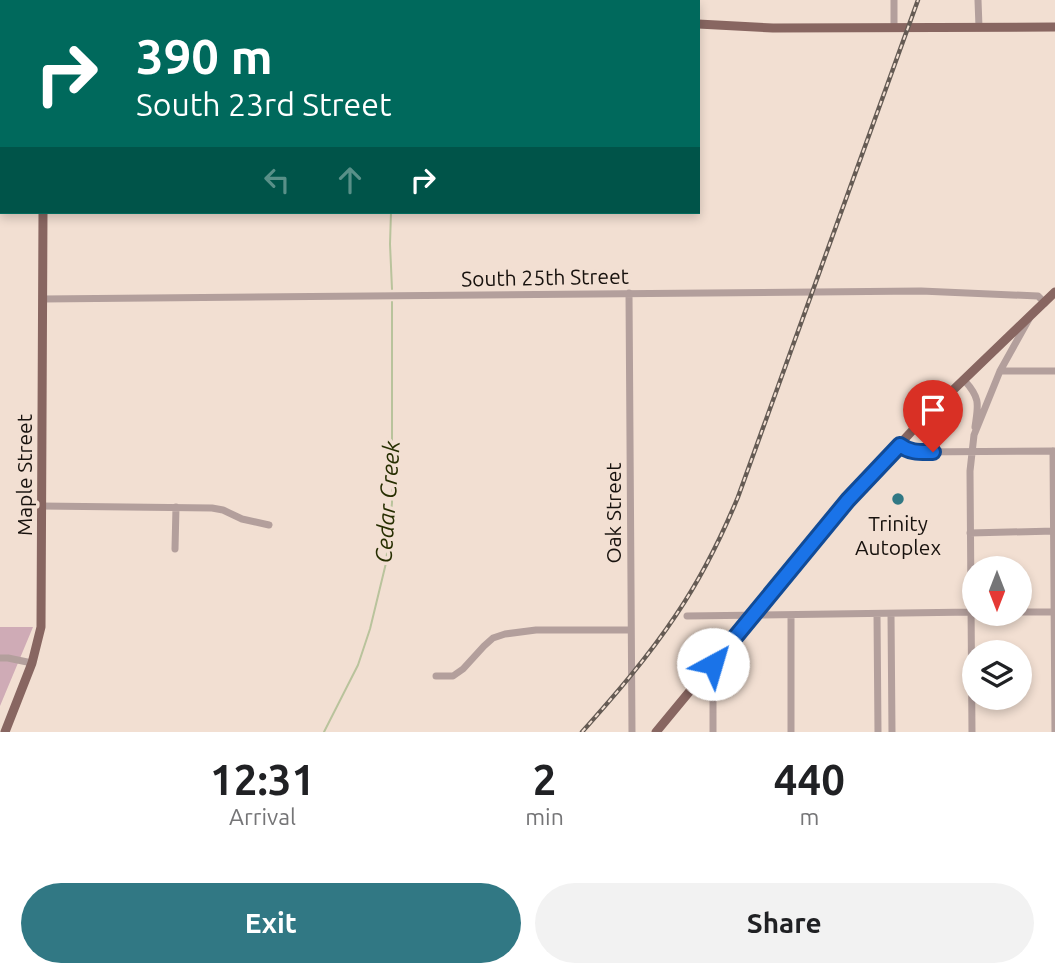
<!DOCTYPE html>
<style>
:root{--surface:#fff;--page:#f2f2f2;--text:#202124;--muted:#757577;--accent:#317884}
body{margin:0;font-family:Ubuntu,sans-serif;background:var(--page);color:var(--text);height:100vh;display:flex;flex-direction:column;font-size:26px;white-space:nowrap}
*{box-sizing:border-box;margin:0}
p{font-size:23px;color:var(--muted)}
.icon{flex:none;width:38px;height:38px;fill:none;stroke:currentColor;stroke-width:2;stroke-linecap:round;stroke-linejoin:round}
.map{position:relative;height:732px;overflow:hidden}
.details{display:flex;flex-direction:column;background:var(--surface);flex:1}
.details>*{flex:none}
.top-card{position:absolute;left:0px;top:0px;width:700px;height:214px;box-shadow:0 4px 10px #0003;background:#00695c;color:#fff;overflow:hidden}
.needle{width:46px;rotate:180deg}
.fabs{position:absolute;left:962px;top:556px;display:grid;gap:14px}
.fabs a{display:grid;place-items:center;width:70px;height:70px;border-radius:50%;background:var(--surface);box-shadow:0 4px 10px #0003;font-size:35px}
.pin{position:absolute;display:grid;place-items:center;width:60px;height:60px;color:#fff;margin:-72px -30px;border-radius:50% 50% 50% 0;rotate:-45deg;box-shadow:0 0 7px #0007}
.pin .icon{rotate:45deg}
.me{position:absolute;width:77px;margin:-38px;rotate:39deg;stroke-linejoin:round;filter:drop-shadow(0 0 5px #0008)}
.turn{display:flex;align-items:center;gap:24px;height:147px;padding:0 21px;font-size:32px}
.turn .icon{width:91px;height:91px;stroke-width:2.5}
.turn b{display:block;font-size:49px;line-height:60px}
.lanes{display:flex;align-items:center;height:66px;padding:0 21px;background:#0003;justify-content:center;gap:35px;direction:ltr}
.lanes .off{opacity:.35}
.eta{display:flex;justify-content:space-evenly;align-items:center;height:119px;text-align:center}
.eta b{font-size:42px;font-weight:600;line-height:49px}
.button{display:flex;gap:14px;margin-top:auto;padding:14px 21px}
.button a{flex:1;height:80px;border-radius:42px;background:var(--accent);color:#fff;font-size:28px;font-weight:600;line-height:80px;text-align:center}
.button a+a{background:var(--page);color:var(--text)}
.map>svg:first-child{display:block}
.green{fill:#cfabb6}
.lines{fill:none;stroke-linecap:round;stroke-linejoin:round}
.stream{stroke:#b9c39c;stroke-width:2}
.minor{stroke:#b39f9c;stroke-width:7}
.major{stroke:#886661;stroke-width:9}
.rail-casing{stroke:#655b54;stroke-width:4.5}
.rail{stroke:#f2dfd2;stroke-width:2;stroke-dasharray:5;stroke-linecap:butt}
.route-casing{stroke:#114b97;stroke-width:18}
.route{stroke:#1a73e8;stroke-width:12}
.poi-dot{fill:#317884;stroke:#f2dfd2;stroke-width:2.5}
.labels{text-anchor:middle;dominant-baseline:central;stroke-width:7;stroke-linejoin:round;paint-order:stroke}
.street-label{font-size:21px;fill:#18120e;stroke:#f2dfd2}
.poi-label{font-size:21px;fill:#18120e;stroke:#f2dfd2}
.water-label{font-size:23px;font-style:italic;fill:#262e00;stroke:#f2dfd2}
</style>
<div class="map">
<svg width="1055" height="732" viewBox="0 0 1055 732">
<rect width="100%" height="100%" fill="#f2dfd2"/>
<path class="green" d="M357,0H488L487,2H357Z
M0,627H33L0,706Z"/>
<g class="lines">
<path class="stream" d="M504,2L506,0
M391,212L390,244L392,289
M324,732L358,665L370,629L386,563L392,503V302"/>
<path class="minor" d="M894,0V27
M978,0L979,27
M629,293L632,732
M43,299L921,291L1038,296L1045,303
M1000,371H1055
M965,381C981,399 978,405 975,427
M899,445L907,450L914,452L1054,451
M1053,451L1055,732
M41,506L212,508L223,510L242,519L269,525
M970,533L1055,531
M175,549L176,507
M1020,612H1055
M877,614L878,732
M891,614L892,732
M687,616L973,612
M791,616V732
M0,658H8L32,663
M713,664V732
M436,676H453L463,669L484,646L493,638L505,634L536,630H630
M972,732L970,471L974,435L1000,371L1029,319"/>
<path class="major" d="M611,0L615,2
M45,2V0
M698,24L773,28L1055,27
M5,732L32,663L41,627L43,212
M656,732L848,500L924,418L1055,292"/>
<defs>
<path id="rail" d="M582,732C615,695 648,657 676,615C701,578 721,538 738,497L918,0"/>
</defs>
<use href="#rail" class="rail-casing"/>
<use href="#rail" class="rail"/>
</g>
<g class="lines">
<defs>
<path id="route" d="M713,664L848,500L900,445C910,453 920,452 933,452"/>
</defs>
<use href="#route" class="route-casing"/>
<use href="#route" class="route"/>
</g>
<circle class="poi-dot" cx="898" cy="499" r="7"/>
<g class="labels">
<g class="street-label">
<text transform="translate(545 277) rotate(-1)">South 25th Street</text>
<text transform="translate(24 475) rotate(-90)">Maple Street</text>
<text transform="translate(613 513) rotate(-90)">Oak Street</text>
</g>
<g class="poi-label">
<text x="898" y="523">Trinity<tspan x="898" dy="24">Autoplex</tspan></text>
</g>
<g class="water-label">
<text transform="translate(387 502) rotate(-86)">Cedar Creek</text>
</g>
</g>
</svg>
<div class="fabs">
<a><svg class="needle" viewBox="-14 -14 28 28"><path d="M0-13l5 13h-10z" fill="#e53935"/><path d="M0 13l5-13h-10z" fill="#757577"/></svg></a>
<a><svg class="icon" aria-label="layers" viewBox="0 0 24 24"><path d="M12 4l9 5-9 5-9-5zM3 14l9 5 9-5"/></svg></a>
</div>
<div class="pin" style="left:933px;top:452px;background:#d93025"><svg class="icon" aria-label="arrive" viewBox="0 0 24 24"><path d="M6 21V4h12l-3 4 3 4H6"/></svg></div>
<svg class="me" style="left:713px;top:664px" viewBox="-20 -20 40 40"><circle r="19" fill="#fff"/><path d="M0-13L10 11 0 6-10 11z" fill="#1a73e8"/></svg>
<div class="top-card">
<div class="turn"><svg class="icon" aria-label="right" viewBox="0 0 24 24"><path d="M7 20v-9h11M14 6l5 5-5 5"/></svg><div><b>390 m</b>South 23rd Street</div></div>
<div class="lanes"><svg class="icon off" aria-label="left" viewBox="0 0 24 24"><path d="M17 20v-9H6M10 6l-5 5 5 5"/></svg><svg class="icon off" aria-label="ahead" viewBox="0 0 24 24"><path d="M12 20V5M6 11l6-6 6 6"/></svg><svg class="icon" aria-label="right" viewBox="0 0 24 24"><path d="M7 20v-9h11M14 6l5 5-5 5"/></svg></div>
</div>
</div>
<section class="details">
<div class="eta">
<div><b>12:31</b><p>Arrival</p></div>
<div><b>2</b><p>min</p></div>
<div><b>440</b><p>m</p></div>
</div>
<div class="button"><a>Exit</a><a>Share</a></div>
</section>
